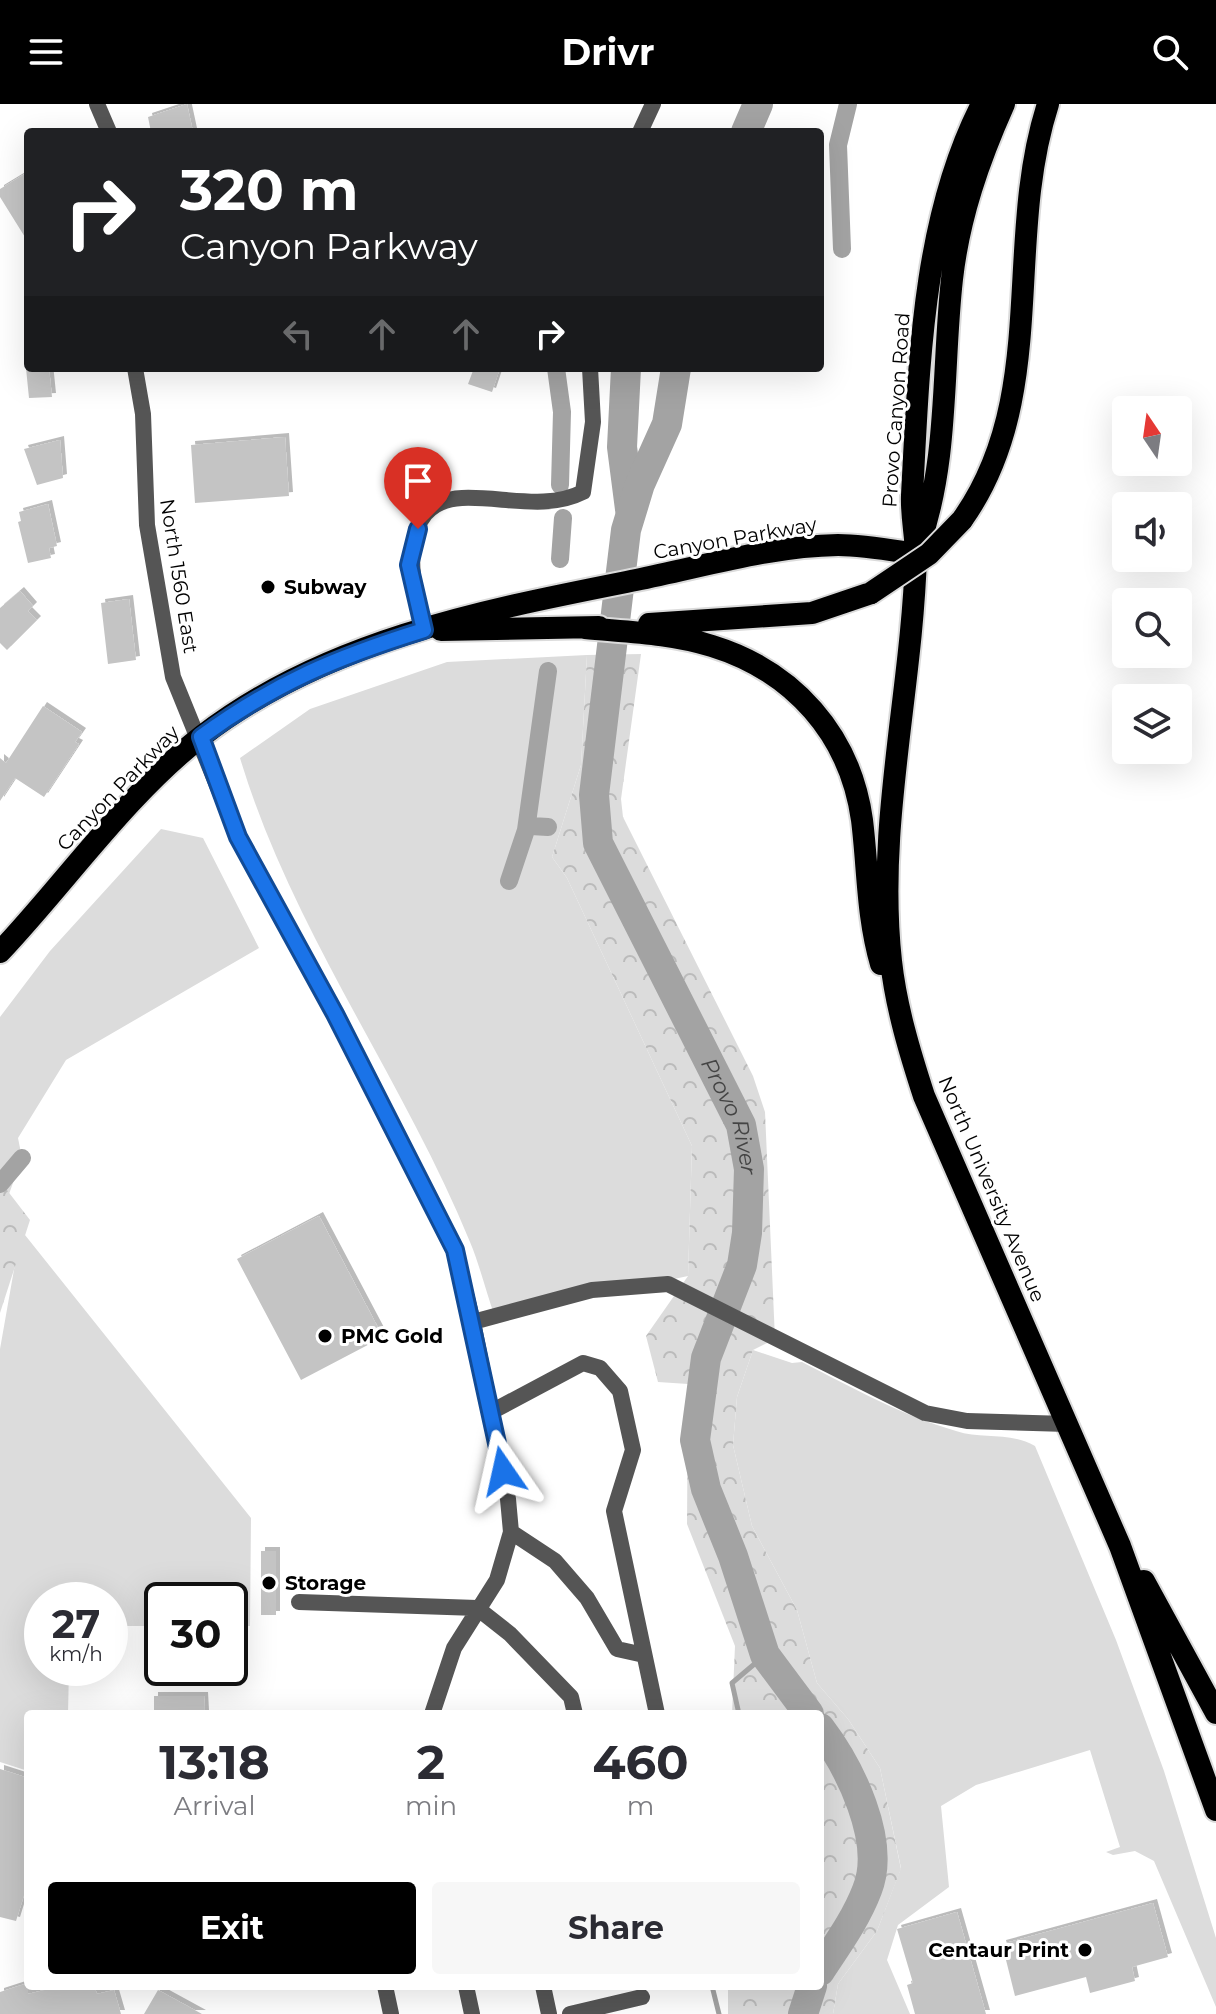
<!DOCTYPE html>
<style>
:root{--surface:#fff;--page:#f7f7f7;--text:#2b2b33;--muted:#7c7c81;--accent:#000}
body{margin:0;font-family:Montserrat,sans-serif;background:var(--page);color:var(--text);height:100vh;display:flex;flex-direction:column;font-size:30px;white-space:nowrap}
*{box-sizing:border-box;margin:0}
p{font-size:26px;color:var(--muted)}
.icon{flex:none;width:44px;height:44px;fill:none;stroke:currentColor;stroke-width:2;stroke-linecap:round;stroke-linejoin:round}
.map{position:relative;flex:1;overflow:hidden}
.sheet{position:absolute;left:24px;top:1606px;width:800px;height:280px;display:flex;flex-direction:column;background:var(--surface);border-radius:8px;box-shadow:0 8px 32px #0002}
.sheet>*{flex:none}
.hud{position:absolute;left:24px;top:24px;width:800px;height:244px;border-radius:8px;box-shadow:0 8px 32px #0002;background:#202124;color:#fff;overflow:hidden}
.needle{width:52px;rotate:347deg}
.buttons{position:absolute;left:1112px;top:292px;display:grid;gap:16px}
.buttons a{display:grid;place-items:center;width:80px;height:80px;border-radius:8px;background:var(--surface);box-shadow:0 8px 32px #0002;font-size:40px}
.speed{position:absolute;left:24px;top:1478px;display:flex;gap:16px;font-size:40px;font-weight:700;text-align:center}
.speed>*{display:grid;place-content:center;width:104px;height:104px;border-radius:50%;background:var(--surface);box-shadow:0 8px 32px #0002;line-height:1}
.speed small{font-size:20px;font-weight:400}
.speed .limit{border:4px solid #111;border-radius:12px;background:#fff;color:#111}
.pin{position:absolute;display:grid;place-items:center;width:68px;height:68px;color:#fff;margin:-82px -34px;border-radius:50% 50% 50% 0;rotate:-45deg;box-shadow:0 0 8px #0007}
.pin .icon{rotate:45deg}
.me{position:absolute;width:88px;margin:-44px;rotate:349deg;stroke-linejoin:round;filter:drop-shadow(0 0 6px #0008)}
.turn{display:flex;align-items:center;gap:28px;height:168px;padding:0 24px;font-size:36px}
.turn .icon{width:104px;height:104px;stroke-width:2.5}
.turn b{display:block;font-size:56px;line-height:68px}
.lanes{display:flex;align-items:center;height:76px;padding:0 24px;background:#0003;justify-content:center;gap:40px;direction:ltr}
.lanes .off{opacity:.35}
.eta{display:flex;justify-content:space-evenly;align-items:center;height:136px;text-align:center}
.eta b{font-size:48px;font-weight:700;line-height:56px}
.primary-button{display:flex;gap:16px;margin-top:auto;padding:16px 24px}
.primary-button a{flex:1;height:92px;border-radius:8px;background:var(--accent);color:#fff;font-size:32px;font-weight:700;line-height:92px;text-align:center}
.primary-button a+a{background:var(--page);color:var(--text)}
header{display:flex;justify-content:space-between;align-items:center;height:104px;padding:0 24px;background:var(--accent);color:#fff;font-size:36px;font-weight:700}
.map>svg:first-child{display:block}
.grass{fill:#dcdcdc}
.forest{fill:url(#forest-crowns)}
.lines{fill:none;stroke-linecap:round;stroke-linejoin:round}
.stream{stroke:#a3a3a3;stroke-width:5}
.canal{stroke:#a3a3a3;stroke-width:18}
.river{stroke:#a3a3a3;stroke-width:30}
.building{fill:#c4c4c4;filter:url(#shadow)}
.trunk-casing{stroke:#dbdbdb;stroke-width:26}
.minor{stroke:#555;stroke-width:16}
.trunk{stroke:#000;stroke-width:22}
.trunk-bridge-casing{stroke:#dbdbdb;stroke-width:26;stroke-linecap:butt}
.trunk-bridge{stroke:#000;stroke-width:22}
.route-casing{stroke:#114b97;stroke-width:20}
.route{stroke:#1a73e8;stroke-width:14}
.poi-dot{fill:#000;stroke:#fff;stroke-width:3}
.labels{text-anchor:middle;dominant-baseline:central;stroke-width:6;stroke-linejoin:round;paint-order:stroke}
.street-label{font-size:20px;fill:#000;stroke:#fff}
.poi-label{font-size:20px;font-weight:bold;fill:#000;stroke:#fff;text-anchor:start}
.water-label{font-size:22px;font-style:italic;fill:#444;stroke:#fff}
</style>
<header><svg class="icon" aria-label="menu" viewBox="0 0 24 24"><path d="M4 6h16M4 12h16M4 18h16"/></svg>Drivr<svg class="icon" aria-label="search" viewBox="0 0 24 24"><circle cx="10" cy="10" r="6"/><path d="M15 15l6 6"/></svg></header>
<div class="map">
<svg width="1216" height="1910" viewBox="0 0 1216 1910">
<defs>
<pattern id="forest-crowns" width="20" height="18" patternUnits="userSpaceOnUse" patternTransform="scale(2)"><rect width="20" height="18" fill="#dcdcdc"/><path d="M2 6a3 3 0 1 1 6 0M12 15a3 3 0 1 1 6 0" fill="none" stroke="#bbb"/></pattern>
<filter id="shadow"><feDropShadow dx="4" dy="-4" stdDeviation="0" flood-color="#0004"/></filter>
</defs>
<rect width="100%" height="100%" fill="#fff"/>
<path class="grass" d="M587,551L581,661L552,753L567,774L692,1042L688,1172L495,1213C486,1188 480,1162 470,1138C402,972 292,827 240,654L310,605L447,558Z
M161,725L203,734L259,844L66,956L18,1034L22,1054L9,1090L0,1077V913L50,847Z
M21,1126L251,1414L250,1522H230V1496H162V1522H110V1496H42V1564H69L68,1610H28V1667L0,1658V1245Z
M753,1246L792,1259L802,1258C853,1284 901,1311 956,1327C983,1336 1009,1327 1035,1342L1116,1536L1164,1667L1216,1834V1903L1154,1757L1135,1747L1113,1751L1106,1748L1120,1743L1090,1646L976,1681L941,1702L949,1783L898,1821L887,1856L910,1910H833L838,1880L877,1827L901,1764L880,1664L848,1615L817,1579L797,1506L752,1422L733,1341L737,1293Z"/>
<path class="forest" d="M641,550L621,695L623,713L753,972L765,1008L775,1235L753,1246L737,1293L733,1341L752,1422L797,1506L817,1579L848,1615L880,1664L901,1765L877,1827L838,1880L833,1910H728V1882H820V1610H732L735,1542L687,1420L688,1280L658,1278L646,1232L688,1172L692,1042L567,774L552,753L581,661L587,551Z
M0,1077L30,1116L0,1209Z"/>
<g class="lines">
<path class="stream" d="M739,1610L732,1579L765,1551
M712,1882L719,1910"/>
<path class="canal" d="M842,145L838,41L848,0
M556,264L562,308L560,381
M560,455L563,414
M526,726L531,722L548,723
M509,777L526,726L548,567
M0,1080L22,1054"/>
<g class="river">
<path d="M746,28L758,0"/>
<path d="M626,264L622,343L630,405"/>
<path id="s1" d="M676,264L667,320L640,380L626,426L594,691L598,739L741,1021L749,1065L747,1129L742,1161L706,1254L695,1336L706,1385L733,1452L765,1551L809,1610"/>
<path d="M820,1624C849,1662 887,1737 867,1786C856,1815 837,1841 820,1867"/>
<path d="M803,1910L812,1882"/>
</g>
</g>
<path class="building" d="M187,0L193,28H151L148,13Z
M28,68V138L0,93V85Z
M26,264H49L52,293L29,294Z
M474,264H500L492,288L468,280Z
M285,333L289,392L195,399L191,341Z
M60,336L63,374L37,381L24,345Z
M48,400L57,442L49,444L51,454L28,459L18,418L21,417L19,408Z
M20,487L33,502L28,507L37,516L7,546L0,539V504Z
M129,495L136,556L108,560L101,499Z
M43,602L82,628L75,638L79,640L44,693L15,674L0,697V654L6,659Z
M319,1112L383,1233L301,1276L237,1155Z
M261,1447H276V1511H261Z
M154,1592H204L205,1610H154Z
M0,1665L28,1674V1778L16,1817L0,1813Z
M1153,1799L1168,1853L1132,1863L1135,1877L1090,1889L1086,1873L1015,1892L1002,1840Z
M957,1808L986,1910H915L907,1881L913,1879L897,1825Z
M28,1879V1890L61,1882H94L97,1890L114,1886L121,1910H0V1888Z
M158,1886L202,1910H144Z"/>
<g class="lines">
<defs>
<path id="trunk" d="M982,0C922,116 919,263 912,391C911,412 916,432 916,452C912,587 876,722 891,857C896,903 910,949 924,992L1120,1442L1216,1706
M962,416C1050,292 1003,139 1048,0
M919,441C949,356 942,264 952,175C959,113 979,56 1004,0
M649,520L812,509L871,489
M585,524C627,528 671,529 712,542C793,567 850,630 862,716C868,764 867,813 881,860
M441,526L599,523
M0,848C67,777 125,692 202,632C326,536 485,506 636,476C702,463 770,442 838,441C864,441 890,446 916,450
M1144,1477L1216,1609"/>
</defs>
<use href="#trunk" class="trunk-casing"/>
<path class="minor" d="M97,0L109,28
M640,28L653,0
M135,264L143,310L147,421L173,573L238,733L335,910L455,1146L473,1218L508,1395L511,1428L497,1476L454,1544L432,1610
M424,526C412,484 393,397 462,394C501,392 546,407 583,388L593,318L590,264
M473,1218L592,1186L668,1180L925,1309L967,1317L1067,1320
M491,1308L583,1259L600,1264L620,1287L633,1346L614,1407L657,1610
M511,1428L555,1457L587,1494L617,1545L644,1551
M299,1498L477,1504L510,1530L571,1593L575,1610
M385,1882L391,1910
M466,1882L472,1910
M543,1882L549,1910
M570,1910L642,1893"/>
<use href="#trunk" class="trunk"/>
<defs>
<path id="trunk-bridge" d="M871,489L929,450L962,416"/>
</defs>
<use href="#trunk-bridge" class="trunk-bridge-casing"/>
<use href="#trunk-bridge" class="trunk-bridge"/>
</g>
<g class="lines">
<defs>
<path id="route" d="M418,425L409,461L424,526C337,553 275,579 201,633L238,733L335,910L455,1146L503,1367"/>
</defs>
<use href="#route" class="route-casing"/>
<use href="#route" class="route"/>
</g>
<g class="poi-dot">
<circle cx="268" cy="483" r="8"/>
<circle cx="325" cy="1232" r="8"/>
<circle cx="269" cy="1479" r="8"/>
<circle cx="1085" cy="1846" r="8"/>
</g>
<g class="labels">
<g class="street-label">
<text transform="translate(896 306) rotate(-86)">Provo Canyon Road</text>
<text transform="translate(735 434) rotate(-10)">Canyon Parkway</text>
<text transform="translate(179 472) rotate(81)">North 1560 East</text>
<text transform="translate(118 684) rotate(-46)">Canyon Parkway</text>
<text transform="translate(992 1085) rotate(67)">North University Avenue</text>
</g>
<g class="poi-label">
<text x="284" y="483">Subway</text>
<text x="341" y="1232">PMC Gold</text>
<text x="285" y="1479">Storage</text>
<text x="1069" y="1846" text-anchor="end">Centaur Print</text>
</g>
<g class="water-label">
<text stroke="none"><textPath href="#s1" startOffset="790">Provo River</textPath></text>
</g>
</g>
</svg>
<div class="buttons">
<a><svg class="needle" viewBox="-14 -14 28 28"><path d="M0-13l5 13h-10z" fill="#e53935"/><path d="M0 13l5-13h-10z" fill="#7c7c81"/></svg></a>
<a><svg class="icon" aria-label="sound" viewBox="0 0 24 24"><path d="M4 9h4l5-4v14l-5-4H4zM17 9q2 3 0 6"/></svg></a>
<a><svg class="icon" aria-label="search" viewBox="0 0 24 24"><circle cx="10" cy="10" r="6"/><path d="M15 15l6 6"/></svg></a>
<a><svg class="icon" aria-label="layers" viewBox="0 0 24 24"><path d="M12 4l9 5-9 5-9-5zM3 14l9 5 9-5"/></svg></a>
</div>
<div class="speed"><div>27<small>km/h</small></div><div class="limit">30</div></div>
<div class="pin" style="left:418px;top:425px;background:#d93025"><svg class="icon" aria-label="arrive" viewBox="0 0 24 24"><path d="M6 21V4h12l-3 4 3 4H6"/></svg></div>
<svg class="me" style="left:503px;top:1367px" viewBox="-20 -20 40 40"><path d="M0-17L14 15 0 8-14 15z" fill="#1a73e8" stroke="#fff" stroke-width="4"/></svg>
<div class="hud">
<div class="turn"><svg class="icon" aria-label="right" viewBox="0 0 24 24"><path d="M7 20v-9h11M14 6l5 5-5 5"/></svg><div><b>320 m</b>Canyon Parkway</div></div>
<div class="lanes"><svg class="icon off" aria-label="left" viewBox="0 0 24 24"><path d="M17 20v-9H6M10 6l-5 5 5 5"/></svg><svg class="icon off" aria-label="ahead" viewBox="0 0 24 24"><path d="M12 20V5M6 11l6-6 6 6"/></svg><svg class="icon off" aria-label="ahead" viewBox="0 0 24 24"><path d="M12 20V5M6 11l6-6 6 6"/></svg><svg class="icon" aria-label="right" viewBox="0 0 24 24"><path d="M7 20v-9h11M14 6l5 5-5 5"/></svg></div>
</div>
<section class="sheet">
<div class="eta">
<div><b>13:18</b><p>Arrival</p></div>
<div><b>2</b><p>min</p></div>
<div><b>460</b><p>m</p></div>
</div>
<div class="primary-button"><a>Exit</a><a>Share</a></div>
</section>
</div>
